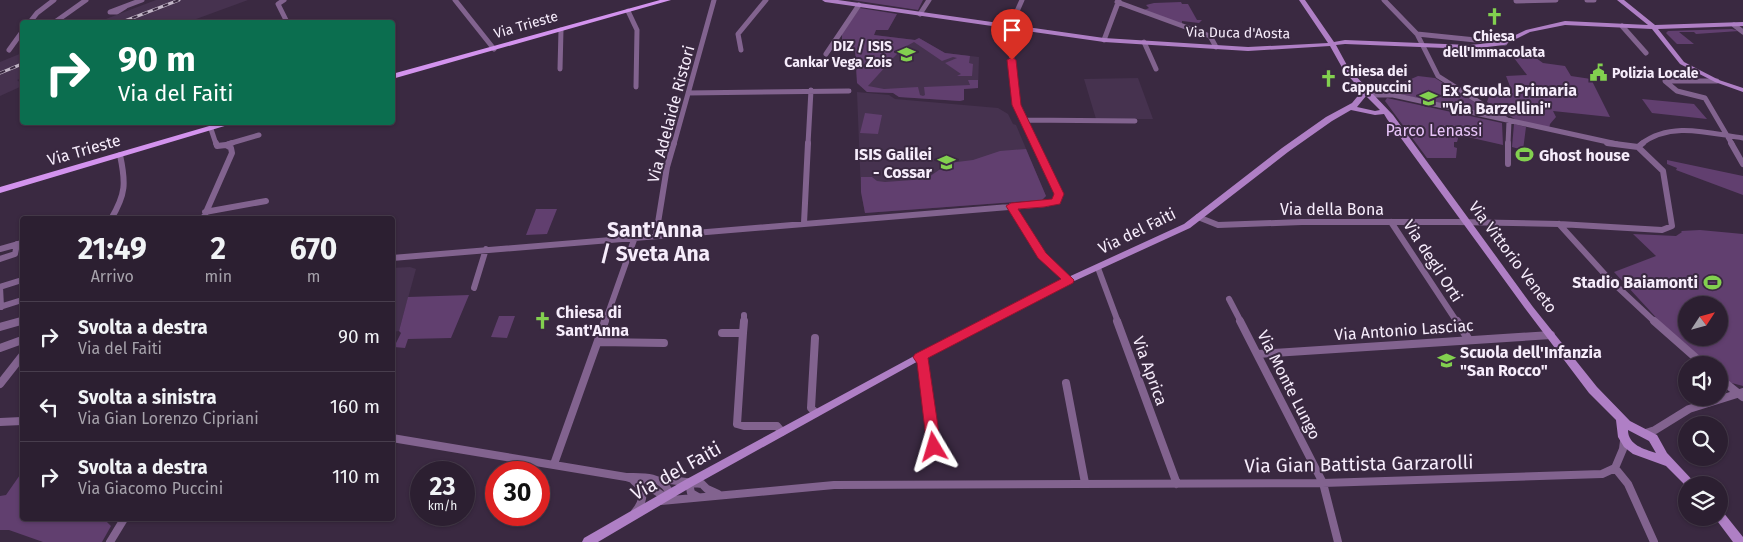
<!DOCTYPE html>
<html lang="it">
<style>
:root{--surface:#2c1f31;--page:#342739;--text:#f1f3f6;--muted:#a6a2ab;--line:#483d4d}
body{margin:0;font-family:"Fira Sans",sans-serif;background:var(--page);color:var(--text);height:100vh;display:flex;flex-direction:column;font-size:19px;white-space:nowrap}
*{box-sizing:border-box;margin:0}
p{font-size:16px;color:var(--muted)}
.icon{flex:none;width:28px;height:28px;fill:none;stroke:currentColor;stroke-width:2;stroke-linecap:round;stroke-linejoin:round}
.map{position:relative;flex:1;overflow:hidden}
.panel{position:absolute;left:20px;top:216px;width:375px;height:305px;display:flex;flex-direction:column;background:var(--surface);border-radius:5px;box-shadow:0 1px 4px #0004,0 0 0 1px var(--line)}
.panel>*{flex:none}
.hud{position:absolute;left:20px;top:20px;width:375px;height:105px;border-radius:5px;box-shadow:0 1px 4px #0004,0 0 0 1px var(--line);background:#0b6e4f;color:#fff;overflow:hidden}
.needle{width:32px;rotate:54deg}
.buttons{position:absolute;left:1678px;top:296px;display:grid;gap:10px}
.buttons a{display:grid;place-items:center;width:50px;height:50px;border-radius:50%;background:var(--surface);box-shadow:0 1px 4px #0004,0 0 0 1px var(--line);font-size:25px}
.speed{position:absolute;left:410px;top:461px;display:flex;gap:10px;font-size:25px;font-weight:700;text-align:center}
.speed>*{display:grid;place-content:center;width:65px;height:65px;border-radius:50%;background:var(--surface);box-shadow:0 1px 4px #0004,0 0 0 1px var(--line);line-height:1}
.speed small{font-size:12px;font-weight:400}
.speed .limit{border:8px solid #d22;background:#fff;color:#111}
.pin{position:absolute;display:grid;place-items:center;width:42px;height:42px;color:#fff;margin:-51px -21px;border-radius:50% 50% 50% 0;rotate:-45deg;box-shadow:0 0 5px #0007}
.pin .icon{rotate:45deg}
.me{position:absolute;width:55px;margin:-28px;rotate:353deg;stroke-linejoin:round;filter:drop-shadow(0 0 4px #0008)}
.turn{display:flex;align-items:center;gap:18px;height:105px;padding:0 15px;font-size:22px}
.turn .icon{width:65px;height:65px;stroke-width:2.5}
.turn b{display:block;font-size:35px;line-height:42px}
.eta{display:flex;justify-content:space-evenly;align-items:center;height:85px;text-align:center}
.eta b{font-size:30px;font-weight:700;line-height:35px}
ul{padding:0;list-style:none}
li{display:flex;align-items:center;gap:15px;height:70px;padding:0 15px;border-top:1px solid var(--line)}
li div{flex:1}
li b{display:block;font-size:19px}
li em{font-style:normal}
.map>svg:first-child{display:block}
.built{fill:#46324f}
.green{fill:#613f6f;fill-rule:evenodd}
.lines{fill:none;stroke-linecap:round;stroke-linejoin:round}
.street-far2{stroke:#82638f;stroke-width:5}
.street-far1{stroke:#82638f;stroke-width:6}
.street{stroke:#82638f;stroke-width:8}
.secondary{fill:#af7fc5;fill-rule:evenodd}
.primary{fill:#d393ee;fill-rule:evenodd}
.rail-casing{stroke:#c1b5c6;stroke-width:3}
.rail{stroke:#3a2941;stroke-width:2;stroke-dasharray:5.5;stroke-linecap:butt}
.route{fill:#e11d48;stroke:#92132f}
.labels{text-anchor:middle;dominant-baseline:central;stroke-width:4;stroke-linejoin:round;paint-order:stroke}
.far-street-label{font-size:14px;fill:#f6ecfb;stroke:#3a2941}
.far-poi-label{font-size:14px;font-weight:bold;fill:#f6ecfb;stroke:#3a2941;text-anchor:start}
.poi-label{font-size:16px;font-weight:bold;fill:#f6ecfb;stroke:#3a2941;text-anchor:start}
.street-label{font-size:16px;fill:#f6ecfb;stroke:#3a2941}
.park-label{font-size:16px;fill:#e9c5fa;stroke:#3a2941}
.near-street-label{font-size:19px;fill:#f6ecfb;stroke:#3a2941}
.district-label{font-size:21px;font-weight:bold;fill:#f6ecfb;stroke:#3a2941}
</style>
<div class="map">
<svg width="1743" height="542" viewBox="0 0 1743 542">
<rect width="100%" height="100%" fill="#3a2941"/>
<path class="built" d="M156,0H248L188,22H98Z
M897,14L888,30H876L874,35L915,40L919,38L945,53L979,57L978,88L964,89V100L960,101L899,97L893,93L867,92L857,83L855,49L842,47Z
M22,53V78L17,80L22,84V86L0,96V62Z
M1138,78L1153,119H1096L1084,79Z
M857,92L889,95L895,99L998,108L1008,114L1013,124L1016,125L1046,196L1042,200L865,213L861,192Z
M410,267L416,269L399,331L393,332L392,268Z"/>
<path class="green" d="M852,0H923L918,10Z
M1181,2L1182,4H1188L1197,20H1202L1199,23L1182,21V24L1144,10L1149,8L1146,5L1154,3Z
M860,8L897,14L888,30H876L874,35L915,40L919,38L945,53L970,56L969,63L973,64L972,76H957L961,74L945,63L957,58L953,57L942,61L914,42L903,48L889,62L877,59L873,60L887,65L868,86L884,89L918,87L920,95L923,96L925,95L924,87L970,85L968,80H978V88L964,89V100L960,101L899,97L893,93L867,92L857,83L855,49L842,47V33Z
M1732,29L1739,31L1696,34L1694,32H1679L1694,44H1677L1666,33L1668,31Z
M1514,58H1536L1543,63L1565,66L1571,76L1591,79L1610,117L1553,111L1556,117L1550,124L1549,129L1518,121L1487,102L1492,87L1511,89L1506,76L1527,75Z
M1418,76L1435,78L1491,112L1486,114L1391,92L1395,86Z
M1387,98L1502,123L1503,145L1459,135L1457,142H1454V147L1457,148L1456,158H1427L1385,101Z
M1642,99L1694,104L1707,119L1652,113Z
M865,113L882,115L878,134L860,133Z
M1514,124L1526,127L1523,150L1512,147Z
M1026,149L1046,196L1042,200L865,213L861,192V177H872L877,181L885,182L926,179L949,163L973,160L1000,151Z
M1667,160L1743,176V195L1676,170L1677,168L1667,164Z
M536,209H557L547,234L526,235Z
M1700,230L1743,234V386L1728,382L1719,374L1721,373L1719,371V365H1712L1704,361L1663,325L1614,272L1656,256L1633,234L1676,236L1682,232L1681,231ZM1686,305H1719V338H1686Z
M469,295L451,338L408,339L405,348L394,347L401,333L399,331L408,297Z
M499,316H515L507,338L491,337Z
M22,472V519H104L111,526L102,542H43L9,530H0V496L6,495Z"/>
<g class="lines">
<path class="street-far2" d="M284,0L278,4L287,22
M455,0L494,49
M1022,0L1010,27L1014,96L1035,144
M1384,0L1417,34L1438,76L1509,121L1508,144
M1587,0H1594
M1516,1L1556,0
M1117,2L1210,36L1216,47
M125,7L117,12H110L142,0
M628,11L637,30L636,87
M920,14L929,0
M30,22L37,13L54,0
M55,22L86,0
M1734,25L1743,32
M1622,26L1646,53
M1417,34L1505,43
M1104,40L1119,0
M1144,42L1156,69
M9,50L22,32
M741,50L738,34L766,0
M826,54L859,5
M560,69L561,30
M1717,81H1665L1677,91L1705,98L1732,144
M1361,86L1387,93
M688,93L849,91
M1370,95H1393L1617,144
M1023,120L1135,121
M211,129L216,144
M228,144L259,135
M674,144L714,0
M808,144L811,90
M1641,144C1671,121 1708,133 1743,138"/>
<path class="street-far1" d="M1607,143L1638,147
M1731,143L1743,164
M226,145L232,143
M1638,147L1643,143
M1508,164V143
M1011,206L1042,256L1069,280
M205,212L266,201
M1198,217L1218,225L1302,222H1457L1559,224L1662,230L1672,226L1663,171L1638,147
M111,219C126,194 126,183 120,155
M203,219L232,153L231,148L226,145L217,146L216,143
M1391,222L1457,322
M804,223L808,143
M1559,224L1610,280L1655,322
M656,235L667,167L674,143
M0,249L22,243
M392,258L1045,204L1056,201L1059,194L1034,143
M0,259L15,254L17,244
M1098,268L1118,322
M0,287L22,280
M0,287L1,307
M474,288L486,249
M1229,299L1241,322
M0,307L22,300
M17,322L22,321
M605,322L635,237
M744,322V315"/>
<path class="street" d="M1117,321L1177,484
M1240,321L1323,483L1338,542
M1457,321L1469,340
M1654,321L1704,365
M0,327L21,321
M722,333H743L737,424L744,426H777L782,432
M743,333L744,321
M815,338L811,408L816,413
M599,342L664,343
M0,348L22,340
M1258,354L1551,335
M919,357L923,361L934,447
M1719,378L1743,397
M1066,383L1085,483
M0,384L22,356
M0,422L22,421
M1646,433L1655,430L1689,409L1743,392
M392,438L626,477
M554,464L605,321
M1615,468L1628,484L1654,542
M626,477C642,477 660,475 669,491L665,497L642,482Z
M662,479L702,484L707,489L718,494
M634,481C646,490 644,501 635,512
M689,483L691,493L698,497
M661,501L834,485L1323,483L1602,474L1615,468L1623,449L1624,441
M110,542L124,519"/>
<path class="secondary" d="M822,0H838L1104,38L1248,47L1328,43L1299,0H1305L1334,42L1345,40L1470,45L1501,42L1526,30L1565,21L1648,25L1617,0H1624L1655,25L1743,22V26L1658,29L1684,62L1719,80L1743,88V92L1715,82L1680,64L1652,29L1565,25L1530,32L1504,45L1470,49L1345,44L1336,45L1349,69L1393,115L1533,307L1597,387L1630,421L1657,435L1667,453L1697,485H1686V486L1666,466L1633,454L1624,447L1618,437L1616,420L1589,393L1527,311L1387,119L1384,114L1375,115L1351,110L1332,121L1288,152L1190,228L1070,283L922,359L693,486L598,542H582L584,538L685,480L916,355L1064,279L1184,224L1282,148L1326,117L1352,103L1362,91L1344,71L1330,46L1248,51L1104,42L825,2ZM1366,96L1380,110L1375,111L1357,107ZM1628,430L1649,441L1656,453C1644,449 1628,445 1628,430Z
M1719,510L1723,512L1743,537V542H1733L1715,518H1719Z"/>
<path class="primary" d="M660,0H671L392,79V74Z
M223,122H238L0,193V187Z"/>
<defs>
<path id="rail" d="M122,22L179,0
M0,73L22,64"/>
</defs>
<use href="#rail" class="rail-casing"/>
<use href="#rail" class="rail"/>
</g>
<path class="route" d="M1012,57L1016,60L1021,105L1064,194L1060,204L1044,207L1018,209L1046,253L1074,280L1073,283L928,358L941,447L939,451L934,453L929,451L927,447L917,363L913,357L915,354L1061,279L1038,258L1006,206L1011,203L1052,199L1054,194L1012,105L1007,60Z"/>
<defs>
<symbol id="church-bare" viewBox="-9 -9 18 18"><path d="M-1.2-6h2.4v3.5h3.3v2.4h-3.3V6h-2.4V-.1h-3.3v-2.4h3.3Z" fill="#82d04f" stroke="#3a2941" stroke-width="2.5" paint-order="stroke"/></symbol>
<symbol id="school-bare" viewBox="-9 -9 18 18"><path d="M0-5L7-2L0 1L-7-2ZM-4 1L0 2.5L4 1V4Q0 6-4 4Z" fill="#82d04f" stroke="#3a2941" stroke-width="2.5" paint-order="stroke"/></symbol>
<symbol id="civic-bare" viewBox="-9 -9 18 18"><path d="M-.6-6.5H3V-4.5H.6V-3L4-1V1h2V6H-6V1h2V-1L-.6-3ZM-1.2 2.5V6h2.4V2.5Z" fill="#82d04f" stroke="#3a2941" stroke-width="2.5" paint-order="stroke"/></symbol>
<symbol id="stadium-bare" viewBox="-9 -9 18 18"><path d="M0-5a6.5 5 0 1 0 0 10a6.5 5 0 1 0 0-10ZM-3.5-1.8h7v3.6h-7Z" fill="#82d04f" stroke="#3a2941" stroke-width="2.5" paint-order="stroke"/></symbol>
</defs>
<g fill-rule="evenodd">
<use href="#church-bare" x="1482" y="4" width="25" height="25"/>
<use href="#school-bare" x="894" y="42" width="25" height="25"/>
<use href="#civic-bare" x="1586" y="60" width="25" height="25"/>
<use href="#church-bare" x="1316" y="66" width="25" height="25"/>
<use href="#school-bare" x="1416" y="86" width="25" height="25"/>
<use href="#stadium-bare" x="1512" y="142" width="25" height="25"/>
<use href="#school-bare" x="934" y="150" width="25" height="25"/>
<use href="#stadium-bare" x="1700" y="270" width="25" height="25"/>
<use href="#church-bare" x="530" y="308" width="25" height="25"/>
<use href="#school-bare" x="1434" y="348" width="25" height="25"/>
</g>
<g class="labels">
<g class="far-street-label">
<text transform="translate(526 25) rotate(-16)">Via Trieste</text>
<text transform="translate(1238 33) rotate(1)">Via Duca d'Aosta</text>
</g>
<g class="far-poi-label">
<text x="1494" y="36" text-anchor="middle">Chiesa<tspan x="1494" dy="16">dell'Immacolata</tspan></text>
<text x="892" y="46" text-anchor="end">DIZ / ISIS<tspan x="892" dy="16">Cankar Vega Zois</tspan></text>
<text x="1342" y="71">Chiesa dei<tspan x="1342" dy="16">Cappuccini</tspan></text>
<text x="1612" y="73">Polizia Locale</text>
</g>
<g class="poi-label">
<text x="1442" y="90">Ex Scuola Primaria<tspan x="1442" dy="18">"Via Barzellini"</tspan></text>
<text x="932" y="154" text-anchor="end">ISIS Galilei<tspan x="932" dy="18">- Cossar</tspan></text>
<text x="1539" y="155">Ghost house</text>
<text x="1698" y="282" text-anchor="end">Stadio Baiamonti</text>
<text x="556" y="312">Chiesa di<tspan x="556" dy="18">Sant'Anna</tspan></text>
<text x="1460" y="352">Scuola dell'Infanzia<tspan x="1460" dy="18">"San Rocco"</tspan></text>
</g>
<g class="street-label">
<text transform="translate(671 114) rotate(-75)">Via Adelaide Ristori</text>
<text transform="translate(84 150) rotate(-16)">Via Trieste</text>
<text x="1332" y="209">Via della Bona</text>
<text transform="translate(1137 231) rotate(-26)">Via del Faiti</text>
<text transform="translate(1513 257) rotate(53)">Via Vittorio Veneto</text>
<text transform="translate(1433 261) rotate(57)">Via degli Orti</text>
<text transform="translate(1404 330) rotate(-4)">Via Antonio Lasciac</text>
<text transform="translate(1150 371) rotate(70)">Via Aprica</text>
<text transform="translate(1289 385) rotate(63)">Via Monte Lungo</text>
</g>
<g class="park-label">
<text x="1434" y="130">Parco Lenassi</text>
</g>
<g class="near-street-label">
<text transform="translate(1359 464) rotate(-1)">Via Gian Battista Garzarolli</text>
<text transform="translate(676 471) rotate(-29)">Via del Faiti</text>
</g>
<g class="district-label">
<text x="655" y="230">Sant'Anna<tspan x="655" dy="24">/ Sveta Ana</tspan></text>
</g>
</g>
</svg>
<div class="buttons">
<a><svg class="needle" viewBox="-14 -14 28 28"><path d="M0-13l5 13h-10z" fill="#e53935"/><path d="M0 13l5-13h-10z" fill="#a6a2ab"/></svg></a>
<a><svg class="icon" aria-label="sound" viewBox="0 0 24 24"><path d="M4 9h4l5-4v14l-5-4H4zM17 9q2 3 0 6"/></svg></a>
<a><svg class="icon" aria-label="search" viewBox="0 0 24 24"><circle cx="10" cy="10" r="6"/><path d="M15 15l6 6"/></svg></a>
<a><svg class="icon" aria-label="layers" viewBox="0 0 24 24"><path d="M12 4l9 5-9 5-9-5zM3 14l9 5 9-5"/></svg></a>
</div>
<div class="speed"><div>23<small>km/h</small></div><div class="limit">30</div></div>
<div class="pin" style="left:1012px;top:60px;background:#d93025"><svg class="icon" aria-label="arrive" viewBox="0 0 24 24"><path d="M6 21V4h12l-3 4 3 4H6"/></svg></div>
<svg class="me" style="left:934px;top:447px" viewBox="-20 -20 40 40"><path d="M0-17L14 15 0 8-14 15z" fill="#e11d48" stroke="#fff" stroke-width="4"/></svg>
<div class="hud">
<div class="turn"><svg class="icon" aria-label="right" viewBox="0 0 24 24"><path d="M7 20v-9h11M14 6l5 5-5 5"/></svg><div><b>90 m</b>Via del Faiti</div></div>
</div>
<section class="panel">
<div class="eta">
<div><b>21:49</b><p>Arrivo</p></div>
<div><b>2</b><p>min</p></div>
<div><b>670</b><p>m</p></div>
</div>
<ul>
<li><svg class="icon" aria-label="right" viewBox="0 0 24 24"><path d="M7 20v-9h11M14 6l5 5-5 5"/></svg><div><b>Svolta a destra</b><p>Via del Faiti</p></div><em>90 m</em></li>
<li><svg class="icon" aria-label="left" viewBox="0 0 24 24"><path d="M17 20v-9H6M10 6l-5 5 5 5"/></svg><div><b>Svolta a sinistra</b><p>Via Gian Lorenzo Cipriani</p></div><em>160 m</em></li>
<li><svg class="icon" aria-label="right" viewBox="0 0 24 24"><path d="M7 20v-9h11M14 6l5 5-5 5"/></svg><div><b>Svolta a destra</b><p>Via Giacomo Puccini</p></div><em>110 m</em></li>
</ul>
</section>
</div>
